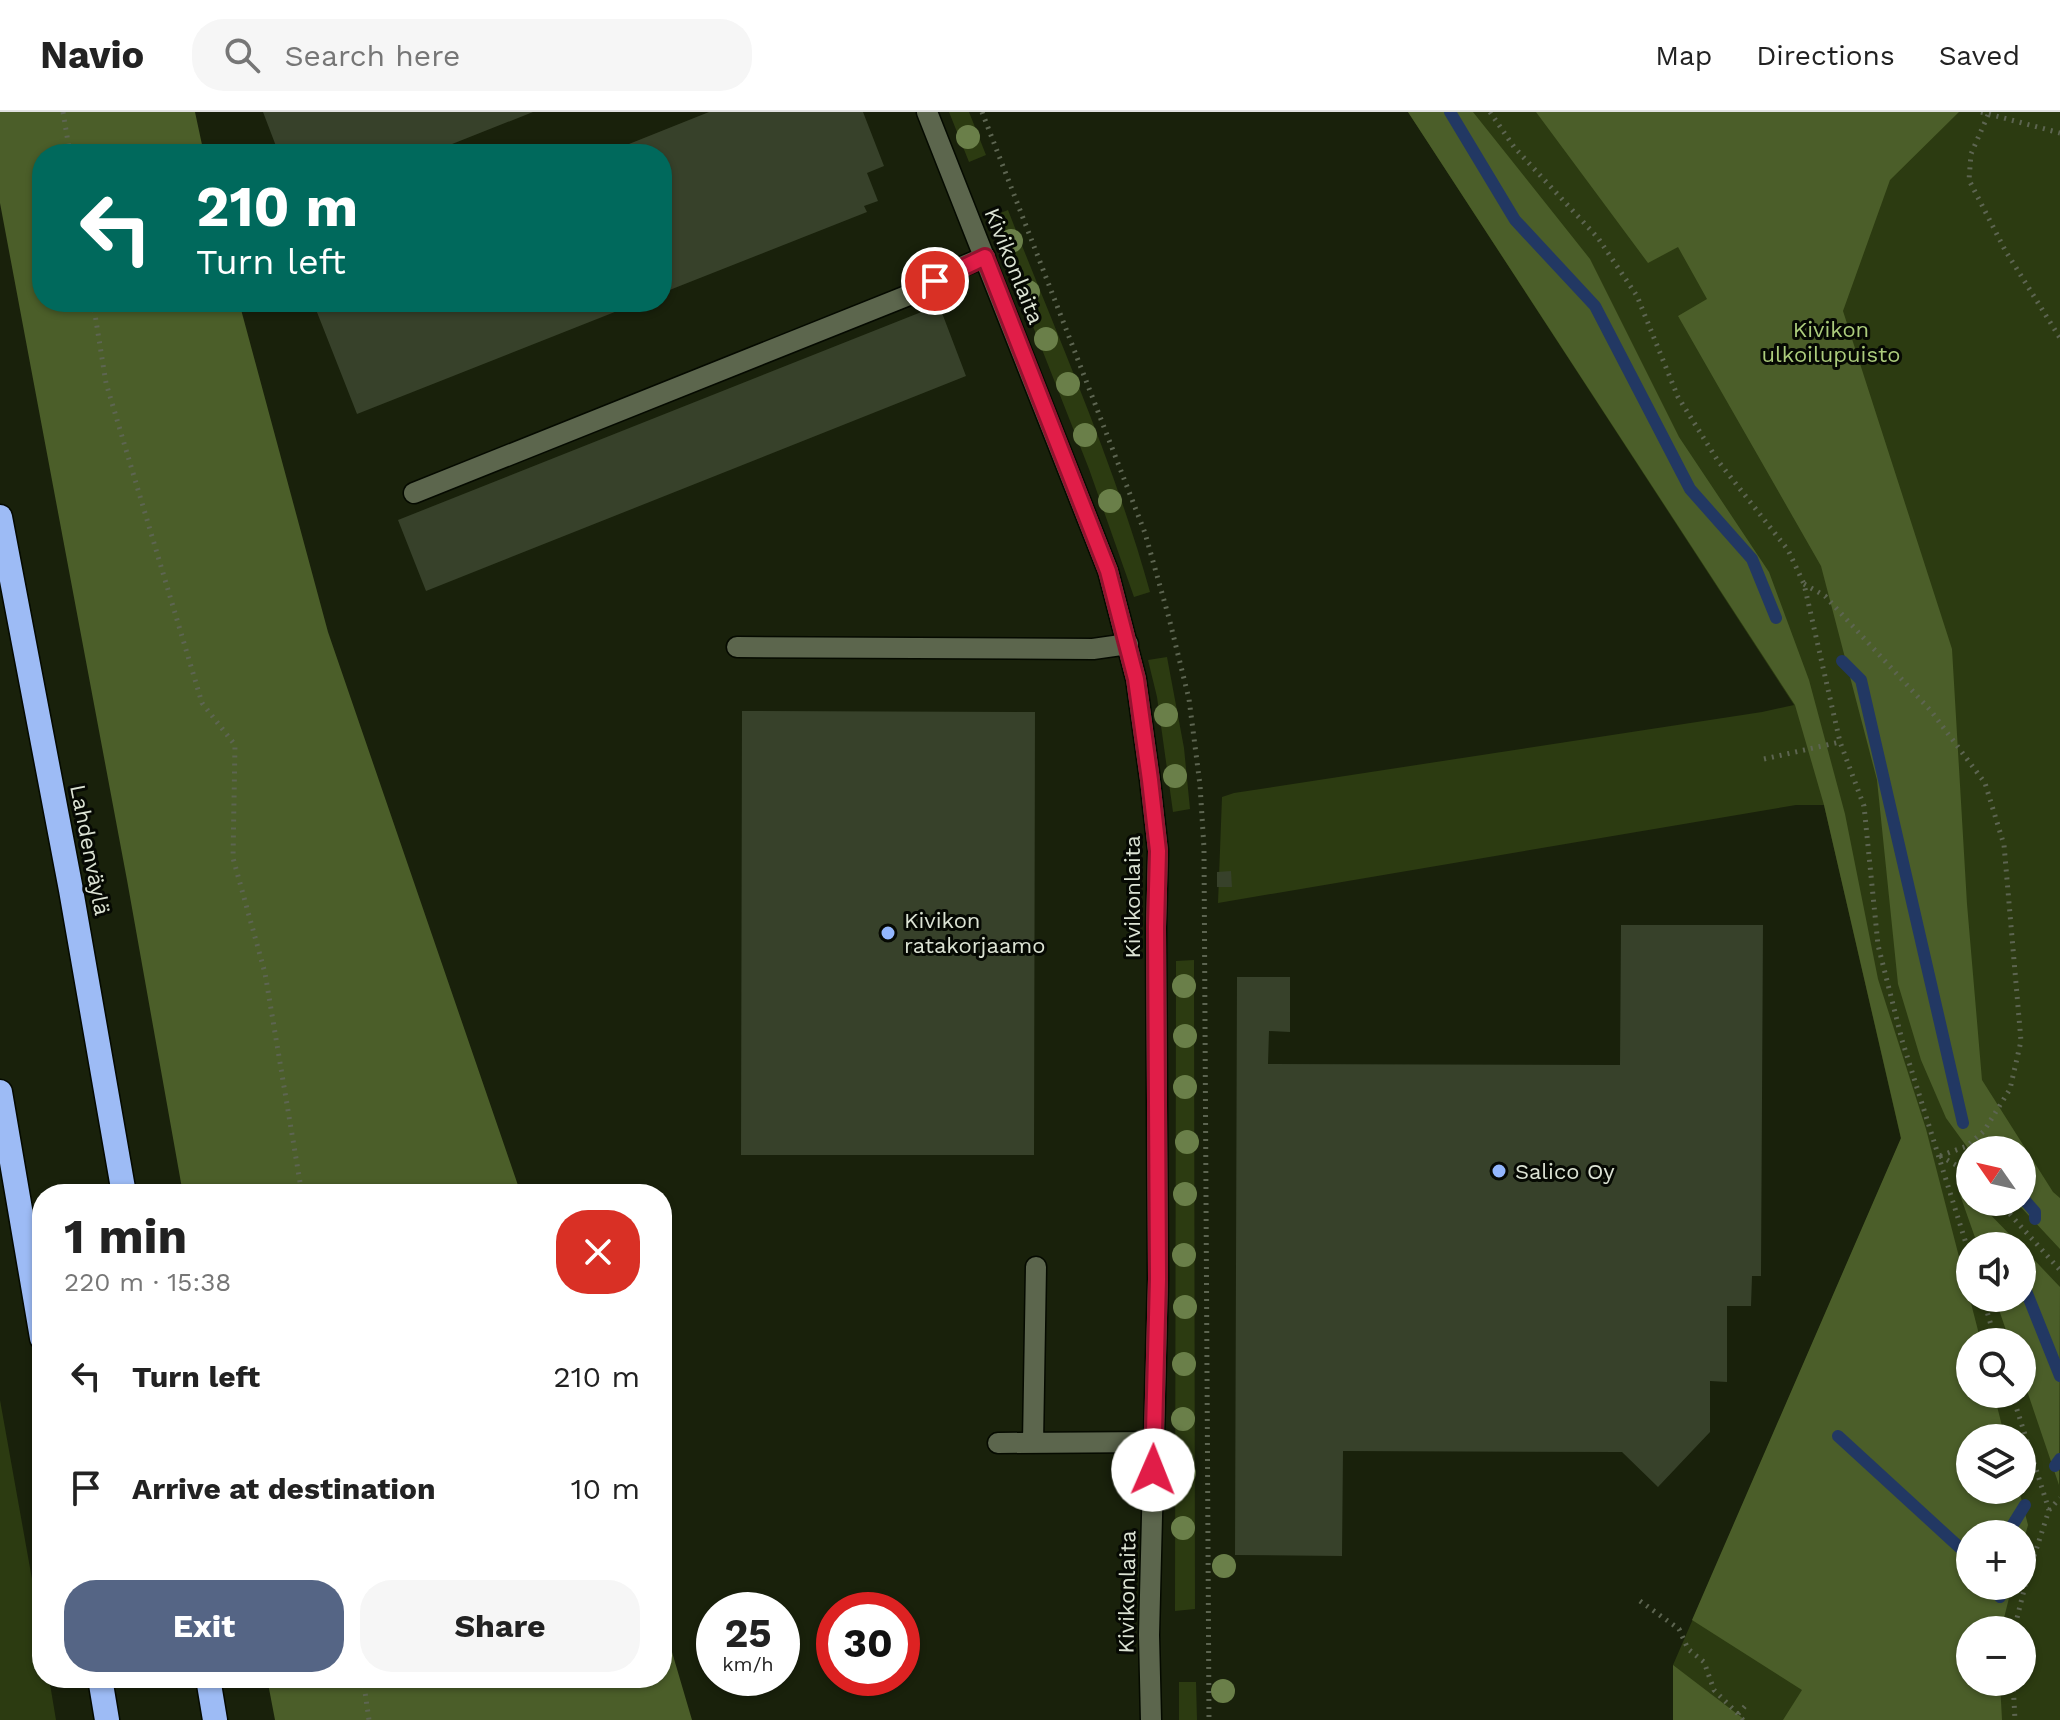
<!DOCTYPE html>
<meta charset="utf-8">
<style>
:root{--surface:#fff;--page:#f6f6f6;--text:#222;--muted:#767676;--line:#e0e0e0;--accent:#556585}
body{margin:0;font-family:"Work Sans",sans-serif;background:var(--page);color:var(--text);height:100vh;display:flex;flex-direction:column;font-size:30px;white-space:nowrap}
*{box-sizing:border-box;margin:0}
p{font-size:26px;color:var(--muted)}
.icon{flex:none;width:44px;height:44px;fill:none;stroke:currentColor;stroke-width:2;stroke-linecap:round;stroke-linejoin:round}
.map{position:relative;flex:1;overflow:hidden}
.drawer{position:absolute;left:32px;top:1072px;width:640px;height:504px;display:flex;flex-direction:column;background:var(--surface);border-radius:32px;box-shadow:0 2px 6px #0004}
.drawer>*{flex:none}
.top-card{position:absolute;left:32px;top:32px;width:640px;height:168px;border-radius:32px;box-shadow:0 2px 6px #0004;background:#00695c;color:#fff;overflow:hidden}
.needle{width:52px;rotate:304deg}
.fabs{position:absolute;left:1956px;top:1024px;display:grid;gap:16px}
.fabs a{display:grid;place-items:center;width:80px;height:80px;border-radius:50%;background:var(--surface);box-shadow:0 2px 6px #0004;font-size:40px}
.speed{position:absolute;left:696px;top:1480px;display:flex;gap:16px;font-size:40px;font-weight:700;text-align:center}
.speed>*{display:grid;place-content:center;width:104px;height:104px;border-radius:50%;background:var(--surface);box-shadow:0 2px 6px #0004;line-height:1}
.speed small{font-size:20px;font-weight:400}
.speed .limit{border:12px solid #d22;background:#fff;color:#111}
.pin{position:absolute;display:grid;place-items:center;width:68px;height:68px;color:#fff;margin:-34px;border:4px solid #fff;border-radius:50%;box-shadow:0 2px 8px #0007}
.me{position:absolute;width:88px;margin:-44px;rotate:1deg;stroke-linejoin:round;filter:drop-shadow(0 0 6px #0008)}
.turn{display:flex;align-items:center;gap:28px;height:168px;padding:0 32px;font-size:36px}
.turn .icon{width:104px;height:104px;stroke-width:2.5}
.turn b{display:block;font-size:56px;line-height:68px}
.round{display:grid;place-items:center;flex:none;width:84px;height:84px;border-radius:32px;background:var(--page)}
.overview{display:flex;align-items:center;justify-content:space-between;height:136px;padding:0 32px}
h1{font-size:48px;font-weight:700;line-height:60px}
.primary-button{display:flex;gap:16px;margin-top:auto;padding:16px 32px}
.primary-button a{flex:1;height:92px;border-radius:32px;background:var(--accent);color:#fff;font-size:32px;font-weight:700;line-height:92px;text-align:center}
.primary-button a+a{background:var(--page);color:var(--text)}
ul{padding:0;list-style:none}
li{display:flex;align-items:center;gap:24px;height:112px;padding:0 32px}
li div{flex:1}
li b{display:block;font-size:30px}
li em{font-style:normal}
header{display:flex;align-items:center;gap:48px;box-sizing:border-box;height:112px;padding:0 40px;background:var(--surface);border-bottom:2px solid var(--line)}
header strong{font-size:38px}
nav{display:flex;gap:44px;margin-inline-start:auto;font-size:28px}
.search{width:560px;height:72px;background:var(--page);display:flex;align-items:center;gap:20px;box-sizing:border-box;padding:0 28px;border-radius:32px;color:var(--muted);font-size:30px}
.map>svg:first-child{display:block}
.green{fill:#2c3b11;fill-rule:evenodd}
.forest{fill:#4b5e29}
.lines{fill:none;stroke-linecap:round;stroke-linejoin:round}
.stream{stroke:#223863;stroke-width:12}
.building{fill:#37412a}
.service-casing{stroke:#050a00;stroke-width:23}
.minor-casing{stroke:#050a00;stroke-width:23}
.motorway-casing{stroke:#050a00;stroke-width:27}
.path{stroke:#5d6551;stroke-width:5;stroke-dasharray:2 6;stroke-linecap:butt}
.service{stroke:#5c664d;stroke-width:20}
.minor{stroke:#5c664d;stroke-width:20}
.motorway{stroke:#9dbbf5;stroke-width:24}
.tree{fill:#6a7f49}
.route-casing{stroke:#92132f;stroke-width:20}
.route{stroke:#e11d48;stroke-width:14}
.poi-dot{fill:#93b7fd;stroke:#060903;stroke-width:3}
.labels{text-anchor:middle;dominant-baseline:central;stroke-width:6;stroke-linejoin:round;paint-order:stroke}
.street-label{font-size:22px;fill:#dce3d4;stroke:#060903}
.park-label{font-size:22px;fill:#accc7c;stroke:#060903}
.poi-label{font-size:22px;fill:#dce3d4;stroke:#060903;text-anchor:start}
</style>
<header>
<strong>Navio</strong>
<div class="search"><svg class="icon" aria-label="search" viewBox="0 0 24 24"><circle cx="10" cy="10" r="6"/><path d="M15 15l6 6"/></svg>Search here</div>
<nav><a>Map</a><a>Directions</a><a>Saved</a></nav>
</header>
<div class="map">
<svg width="2060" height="1608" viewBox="0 0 2060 1608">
<rect width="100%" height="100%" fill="#19210b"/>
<path class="green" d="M949,0H969L986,43L969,50Z
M1408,0H2060V1608H1673V1553L1901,1027L1824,693H1796L1218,791L1222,685L1234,681L1762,600L1794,593ZM1970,1038H2022V1090H1970ZM1970,1134H2022V1186H1970ZM1970,1230H2022V1282H1970ZM1970,1326H2022V1378H1970ZM1970,1422H2022V1474H1970ZM1970,1518H2022V1570H1970Z
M1008,98C1057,224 1114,350 1150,480L1134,485L1089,357L990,105Z
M1167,545L1184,636L1190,697L1173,700L1157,585L1148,548Z
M1194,848L1195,1497L1175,1499L1176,849Z
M0,1288L42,1523V1566H49L56,1608H0Z
M1179,1570H1196L1197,1608H1179Z"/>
<path class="forest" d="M0,0H195L204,42H42V190H239L328,520L521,1082H183L127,768L0,91Z
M1408,0H1473L1590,147L1679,325L1769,460L1809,568L1845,702L1878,867L1926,1017L1981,1230H1970V1282H1994L2005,1326H1970V1378H2019L2028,1413L2022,1435V1422H1970V1474H2012L2001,1518H1970V1570H2000L2002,1608H1783L1802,1578L1692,1508L1901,1026L1824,693L1795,593Z
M1536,0H1959L1890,68L1843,199L1952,537L1967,792L1982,968L2053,1080L2060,1086V1137L2016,1090H2022V1038L1970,1039L1946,1006L1921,948L1898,872L1877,668L1821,454L1678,204L1707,187L1678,135L1648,151Z
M1963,1074L1970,1081V1090H1978L2021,1134H1978L1959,1080Z
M2022,1135L2060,1175L2059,1373L2022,1264V1230H2010L1995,1186H2022Z
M662,1506L692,1608H275L267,1566H662Z
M1673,1553L1745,1608H1673Z"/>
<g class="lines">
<path class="stream" d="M1450,0L1515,108L1595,194L1690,377L1752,447L1776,506
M1842,549L1861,568L1963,1011
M2022,1085L2035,1100V1107
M2022,1169L2060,1264
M1838,1324L1970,1445
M2055,1354L2060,1347
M2007,1422L2025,1393
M1996,1474L2000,1485"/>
</g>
<path class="building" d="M263,0H533L427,42H279Z
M709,0H863L884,54L867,61L878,89L864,94L867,100L662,181V42H604Z
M313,190H640L357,302Z
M939,193L966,264L426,479L398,408Z
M742,599L1035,600L1034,1043H741Z
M1231,759L1232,775H1217V760Z
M1621,813H1763L1761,1164H1752L1751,1194H1727V1270L1710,1269V1320L1658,1375L1622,1340L1343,1339L1342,1444L1235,1443L1237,865H1290V920L1269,919L1268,952L1620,953Z"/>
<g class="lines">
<defs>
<path id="service" d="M414,381L919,179L952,159L985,145
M737,535L1093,537L1128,532
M998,1331L1154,1330
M1033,1331L1036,1155"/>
<path id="minor" d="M927,0L1108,459L1136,567L1150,668L1158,739L1156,815L1158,1167L1149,1523L1151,1608"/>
<path id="motorway" d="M0,405L71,778L124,1082
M0,980L42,1226
M100,1566L107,1608
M208,1566L215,1608"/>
</defs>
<use href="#service" class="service-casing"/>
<use href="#minor" class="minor-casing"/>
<use href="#motorway" class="motorway-casing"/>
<path class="path" d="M63,0L70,42
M982,0L1145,421L1169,506L1189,587L1200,673L1204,736L1209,1608
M1490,0L1514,35L1598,126L1637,184L1678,285L1718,349L1788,438L1804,472L1840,630L1864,694L1878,833L1902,928L1970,1144
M1981,0L2060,21
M1988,3L1971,42L1969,68L2005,138L2060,226
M93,190L106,271L202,591L235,633L233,746L265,861L302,1082
M1804,472L1825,484L1931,599L1985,671L2004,733L2021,929L2010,977L1984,1019L1967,1034L1940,1044
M1764,647L1840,630
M1940,1044L1970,1061
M1999,1090L2060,1158
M1983,1186L1996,1230
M2012,1282L2049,1398L2027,1466L2014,1518
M2049,1398L2060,1386
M1640,1489L1679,1517L1688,1537L1704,1550L1714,1578L1738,1602
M363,1566L369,1608
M2013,1570L2015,1608
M1743,1608L1738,1602L1746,1593"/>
<use href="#service" class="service"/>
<use href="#minor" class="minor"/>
<use href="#motorway" class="motorway"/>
</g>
<g class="tree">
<circle cx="968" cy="25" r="12"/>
<circle cx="1011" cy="129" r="12"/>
<circle cx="1028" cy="180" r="12"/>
<circle cx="1046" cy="227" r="12"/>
<circle cx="1068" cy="272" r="12"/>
<circle cx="1085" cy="323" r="12"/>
<circle cx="1110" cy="389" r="12"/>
<circle cx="1166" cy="603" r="12"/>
<circle cx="1175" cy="664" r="12"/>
<circle cx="1184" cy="874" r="12"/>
<circle cx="1185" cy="924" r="12"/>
<circle cx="1185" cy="975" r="12"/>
<circle cx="1187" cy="1030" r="12"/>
<circle cx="1185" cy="1082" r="12"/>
<circle cx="1184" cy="1143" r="12"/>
<circle cx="1185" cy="1195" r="12"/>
<circle cx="1184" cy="1252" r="12"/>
<circle cx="1183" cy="1307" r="12"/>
<circle cx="1184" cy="1361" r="12"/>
<circle cx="1183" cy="1416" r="12"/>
<circle cx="1224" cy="1454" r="12"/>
<circle cx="1223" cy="1579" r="12"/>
</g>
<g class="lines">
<defs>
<path id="route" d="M935,169L985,145L1108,459L1136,567L1150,668L1158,739L1156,815L1158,1167L1153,1358"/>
</defs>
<use href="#route" class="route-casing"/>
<use href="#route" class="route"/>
</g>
<g class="poi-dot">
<circle cx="888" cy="821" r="8"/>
<circle cx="1499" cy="1059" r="8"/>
</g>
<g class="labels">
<g class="street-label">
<text transform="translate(1014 154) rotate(68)">Kivikonlaita</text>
<text transform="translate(90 738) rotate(79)">Lahdenväylä</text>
<text transform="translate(1132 785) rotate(-90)">Kivikonlaita</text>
<text transform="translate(1127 1480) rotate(-89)">Kivikonlaita</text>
</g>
<g class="park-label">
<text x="1831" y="217">Kivikon<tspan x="1831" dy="25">ulkoilupuisto</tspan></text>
</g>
<g class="poi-label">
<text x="904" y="808">Kivikon<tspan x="904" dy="25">ratakorjaamo</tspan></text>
<text x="1515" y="1059">Salico Oy</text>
</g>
</g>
</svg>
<div class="fabs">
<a><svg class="needle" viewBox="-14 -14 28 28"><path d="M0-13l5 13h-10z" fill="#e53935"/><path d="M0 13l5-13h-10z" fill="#767676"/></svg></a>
<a><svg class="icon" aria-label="sound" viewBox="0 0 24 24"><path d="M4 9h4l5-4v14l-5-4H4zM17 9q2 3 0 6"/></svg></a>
<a><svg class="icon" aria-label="search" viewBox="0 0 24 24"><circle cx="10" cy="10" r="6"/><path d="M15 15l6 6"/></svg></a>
<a><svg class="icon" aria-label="layers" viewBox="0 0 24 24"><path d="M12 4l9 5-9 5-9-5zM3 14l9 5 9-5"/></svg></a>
<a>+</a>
<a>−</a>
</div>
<div class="speed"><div>25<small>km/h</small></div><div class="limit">30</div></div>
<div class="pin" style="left:935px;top:169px;background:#d93025"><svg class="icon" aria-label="arrive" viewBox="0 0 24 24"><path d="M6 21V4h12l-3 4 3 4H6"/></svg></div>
<svg class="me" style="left:1153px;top:1358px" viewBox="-20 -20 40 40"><circle r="19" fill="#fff"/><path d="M0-13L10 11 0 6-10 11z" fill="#e11d48"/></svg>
<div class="top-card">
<div class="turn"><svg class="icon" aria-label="left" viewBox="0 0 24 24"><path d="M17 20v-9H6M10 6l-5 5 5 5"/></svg><div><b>210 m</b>Turn left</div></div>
</div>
<section class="drawer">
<div class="overview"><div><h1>1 min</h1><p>220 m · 15:38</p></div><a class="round" style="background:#d93025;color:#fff"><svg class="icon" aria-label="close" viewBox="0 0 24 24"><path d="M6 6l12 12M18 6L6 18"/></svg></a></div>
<ul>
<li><svg class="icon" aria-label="left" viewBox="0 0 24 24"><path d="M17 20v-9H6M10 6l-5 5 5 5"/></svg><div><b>Turn left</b></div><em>210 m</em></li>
<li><svg class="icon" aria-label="arrive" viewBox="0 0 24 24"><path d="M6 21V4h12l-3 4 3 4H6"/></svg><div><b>Arrive at destination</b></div><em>10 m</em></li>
</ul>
<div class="primary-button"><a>Exit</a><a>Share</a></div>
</section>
</div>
